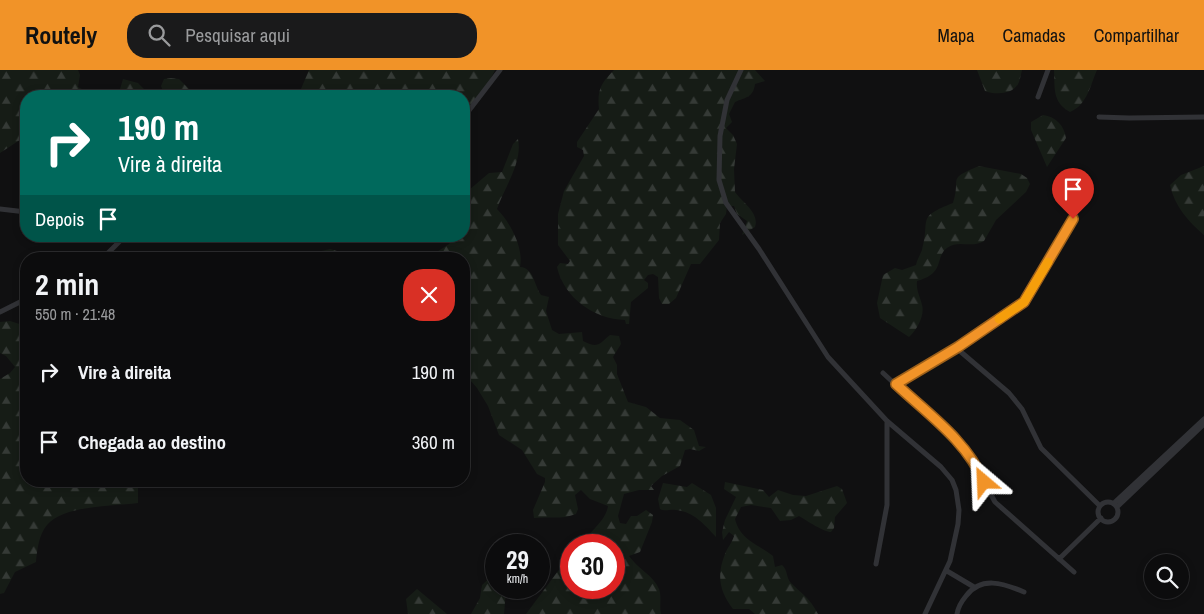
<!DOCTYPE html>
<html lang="pt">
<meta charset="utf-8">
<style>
:root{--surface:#0c0c0d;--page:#1a1a1b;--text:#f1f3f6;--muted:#9a9b9d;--line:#2c2c2e;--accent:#f19328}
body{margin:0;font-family:"Archivo Narrow",sans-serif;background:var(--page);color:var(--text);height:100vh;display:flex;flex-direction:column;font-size:19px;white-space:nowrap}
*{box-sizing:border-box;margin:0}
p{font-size:16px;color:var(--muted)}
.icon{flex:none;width:28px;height:28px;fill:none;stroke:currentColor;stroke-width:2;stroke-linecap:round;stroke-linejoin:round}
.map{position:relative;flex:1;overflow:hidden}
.details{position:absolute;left:20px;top:182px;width:450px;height:235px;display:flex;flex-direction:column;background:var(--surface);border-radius:20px;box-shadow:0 2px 8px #0003,0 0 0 1px var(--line)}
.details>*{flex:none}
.top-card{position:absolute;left:20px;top:20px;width:450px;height:152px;border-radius:20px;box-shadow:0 2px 8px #0003,0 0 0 1px var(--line);background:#00695c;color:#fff;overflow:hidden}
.controls{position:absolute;left:1144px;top:484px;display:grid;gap:10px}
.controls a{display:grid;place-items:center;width:45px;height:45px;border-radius:50%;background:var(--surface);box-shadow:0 2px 8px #0003,0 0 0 1px var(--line);font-size:25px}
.speed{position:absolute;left:485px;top:464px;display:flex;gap:10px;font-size:25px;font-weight:700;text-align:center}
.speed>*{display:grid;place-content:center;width:65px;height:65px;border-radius:50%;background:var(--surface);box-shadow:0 2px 8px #0003,0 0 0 1px var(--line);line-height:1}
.speed small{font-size:12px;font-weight:400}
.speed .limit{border:8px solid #d22;background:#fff;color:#111}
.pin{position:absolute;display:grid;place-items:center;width:42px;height:42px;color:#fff;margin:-51px -21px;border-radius:50% 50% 50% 0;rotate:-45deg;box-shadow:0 0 5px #0007}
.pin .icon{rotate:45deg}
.me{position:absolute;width:55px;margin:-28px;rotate:334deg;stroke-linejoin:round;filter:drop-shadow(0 0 4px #0008)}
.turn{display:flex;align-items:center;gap:18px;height:105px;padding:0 15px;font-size:22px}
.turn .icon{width:65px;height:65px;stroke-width:2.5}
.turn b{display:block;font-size:35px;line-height:42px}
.then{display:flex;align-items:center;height:48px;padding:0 15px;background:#0003;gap:10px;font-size:19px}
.round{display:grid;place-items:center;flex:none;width:52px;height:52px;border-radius:20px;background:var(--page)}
.overview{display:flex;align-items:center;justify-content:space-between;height:85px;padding:0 15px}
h1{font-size:30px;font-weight:800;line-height:38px}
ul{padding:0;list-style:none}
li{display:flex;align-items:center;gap:15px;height:70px;padding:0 15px}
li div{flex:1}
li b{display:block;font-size:19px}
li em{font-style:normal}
header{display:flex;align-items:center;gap:30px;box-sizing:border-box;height:70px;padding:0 25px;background:var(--accent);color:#111}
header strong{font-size:24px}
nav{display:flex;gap:28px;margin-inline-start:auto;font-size:18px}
.search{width:350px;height:45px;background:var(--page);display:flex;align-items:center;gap:12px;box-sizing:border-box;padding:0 18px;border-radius:20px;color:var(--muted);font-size:19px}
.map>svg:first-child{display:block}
.forest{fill:url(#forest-firs)}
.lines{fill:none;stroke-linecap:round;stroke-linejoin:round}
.minor{stroke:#313236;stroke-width:5}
.route-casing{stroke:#9d601a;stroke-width:12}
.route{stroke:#f19328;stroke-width:9}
.slow{stroke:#f59e0b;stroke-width:9}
</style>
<header>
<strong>Routely</strong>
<div class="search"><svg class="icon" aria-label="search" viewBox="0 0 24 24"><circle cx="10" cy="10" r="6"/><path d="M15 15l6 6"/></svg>Pesquisar aqui</div>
<nav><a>Mapa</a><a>Camadas</a><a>Compartilhar</a></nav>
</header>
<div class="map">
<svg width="1204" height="544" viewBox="0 0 1204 544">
<defs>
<pattern id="forest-firs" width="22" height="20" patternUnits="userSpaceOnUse" patternTransform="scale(1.25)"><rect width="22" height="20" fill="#161c16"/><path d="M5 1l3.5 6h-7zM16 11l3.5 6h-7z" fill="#353a36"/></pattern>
</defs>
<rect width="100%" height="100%" fill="#101011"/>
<path class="forest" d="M0,0H78L80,5L78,17L95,26H26V66L0,83Z
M309,0H495L480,30L464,48V26H298Z
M614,0H755L765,11L755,14C753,28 746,27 735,32L729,44L732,52L726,58L733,65L737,74L734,99L735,122C741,131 760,143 755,157L742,165L747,151L737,144L734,136H727L726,144L720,153L719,170L700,194H691L676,228L669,234H662L659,228L658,207L653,204L648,205L644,210L648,213V218L631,232L629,254H626L625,250C594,249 564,228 557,197L560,193L568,194L570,191L558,175V144L564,121L584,86L583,80L577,77V72L599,39C597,20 601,13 614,0Z
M977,0H1022C1021,4 1020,9 1019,12C1014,25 995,25 985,21Z
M1054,0H1097C1090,16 1087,35 1070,42C1052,32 1055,18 1054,0Z
M171,8L179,9L196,26H165L161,16L164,9Z
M123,9L138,13L151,26H118Z
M1043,45C1056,47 1064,55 1066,68L1047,97L1031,60V52Z
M518,69C523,92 504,118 497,139C510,152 524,178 520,197C534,198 534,215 541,225L549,227L546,241L552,260L559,264L582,262L583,271C598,279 599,274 610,265L619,266L621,274L613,287L617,295V304L628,332L646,337L660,348L680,350L694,360L699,376L706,377L699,381L690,379L685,380L680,396L662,406L651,416L654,420H639L624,424L618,446L620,453L626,454L631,446H637L646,440L653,445L652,452L640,482L629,486C638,499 653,505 659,519C662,527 659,536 661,544H526L558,501L571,487V518H614V475H581C589,462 606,451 608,436L590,429L581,420L575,425L578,439L576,444C561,450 548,446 534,448L533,440L545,412V408L537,404L522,380L499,365L488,336L477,318L464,303V189H426L449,174L455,166H464V121L469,120L489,103L502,102L513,74Z
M979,96L1021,104L1027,108L1030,114L1026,122L996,150L984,171C970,179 959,169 947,178C934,188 946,203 917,211C916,221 920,226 922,235C925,245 917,260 909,267L880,248L877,233L883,205L895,198L902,200L916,195C917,190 920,185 922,180C931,148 915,148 953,133C962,107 945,110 979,96Z
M1204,96V165C1188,151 1175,137 1170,115L1181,105Z
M330,179L354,186H368L390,182L405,189H317L322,181Z
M10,251L26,256V411H138V433C115,436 63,435 47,455C39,464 37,480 36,492L15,502L4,523L0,524V309L10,303L15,297L6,286L0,283V252Z
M725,412L763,420L769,427L778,420L793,425L806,426L837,416L842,419L847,433L835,447L834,458L831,462C824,462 807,451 799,446L791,450L780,451L771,438L751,435L741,437L735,449C740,470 758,474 773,486L775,497L782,495C788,500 786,508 791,513C804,526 809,527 818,544H755L749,539H733C720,522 716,506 725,484C727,478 732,473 734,466L729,462L723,470L722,462L725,450L736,427L724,419Z
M663,413L687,417L692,413L711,425L716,438V467C704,454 694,442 676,440C669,439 666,442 660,439L658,429Z
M496,502V518H505L506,521L504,544H471L480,528L482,515Z
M417,519L447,544H408L406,529Z"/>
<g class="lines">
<path class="minor" d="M741,0L727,30L720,66L719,110L726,133L759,179L828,287L887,351L941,397L952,410L956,420L959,440L958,454L950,491L925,544
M1038,27L1048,0
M464,47L500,0
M1099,47L1129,48L1204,47
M0,139L26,142
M102,189L125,166
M0,242L26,229
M958,277L961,282L1009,323L1022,339L1041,378L1100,436
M883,303L967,381L995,432L1074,502
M896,315L958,277L1024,232L1076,146
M1098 442a10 10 0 1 1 20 0a10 10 0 1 1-20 0Z
M1114,433L1204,349
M1117,437L1204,354
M1059,489L1101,448
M876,494L887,435V351
M947,501L974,517
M957,544C958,537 961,532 966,526C981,506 1003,513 1024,522"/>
</g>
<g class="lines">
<defs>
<path id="route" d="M984,412C967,371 928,344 896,314L958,277L1024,232L1073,149"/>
</defs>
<use href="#route" class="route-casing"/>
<use href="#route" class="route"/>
<path class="slow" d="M999,249L1024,232L1048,192"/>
</g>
</svg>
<div class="controls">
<a><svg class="icon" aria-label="search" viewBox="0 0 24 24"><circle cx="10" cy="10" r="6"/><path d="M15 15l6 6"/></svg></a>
</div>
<div class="speed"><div>29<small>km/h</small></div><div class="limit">30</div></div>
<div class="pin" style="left:1073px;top:149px;background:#d93025"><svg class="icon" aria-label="arrive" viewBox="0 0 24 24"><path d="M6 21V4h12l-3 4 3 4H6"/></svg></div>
<svg class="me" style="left:984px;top:412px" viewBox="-20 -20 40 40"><path d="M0-17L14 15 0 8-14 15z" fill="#f19328" stroke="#fff" stroke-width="4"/></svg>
<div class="top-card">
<div class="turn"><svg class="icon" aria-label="right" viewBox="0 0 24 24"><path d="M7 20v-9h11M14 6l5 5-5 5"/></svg><div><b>190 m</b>Vire à direita</div></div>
<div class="then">Depois<svg class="icon" aria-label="arrive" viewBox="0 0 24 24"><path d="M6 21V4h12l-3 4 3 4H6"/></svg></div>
</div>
<section class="details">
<div class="overview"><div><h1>2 min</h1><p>550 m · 21:48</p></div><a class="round" style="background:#d93025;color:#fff"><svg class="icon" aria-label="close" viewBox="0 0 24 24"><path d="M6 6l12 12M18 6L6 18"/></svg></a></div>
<ul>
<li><svg class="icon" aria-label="right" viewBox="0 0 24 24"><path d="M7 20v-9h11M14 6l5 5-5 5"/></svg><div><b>Vire à direita</b></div><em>190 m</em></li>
<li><svg class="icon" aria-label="arrive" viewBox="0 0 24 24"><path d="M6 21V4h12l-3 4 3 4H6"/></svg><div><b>Chegada ao destino</b></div><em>360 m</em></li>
</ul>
</section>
</div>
